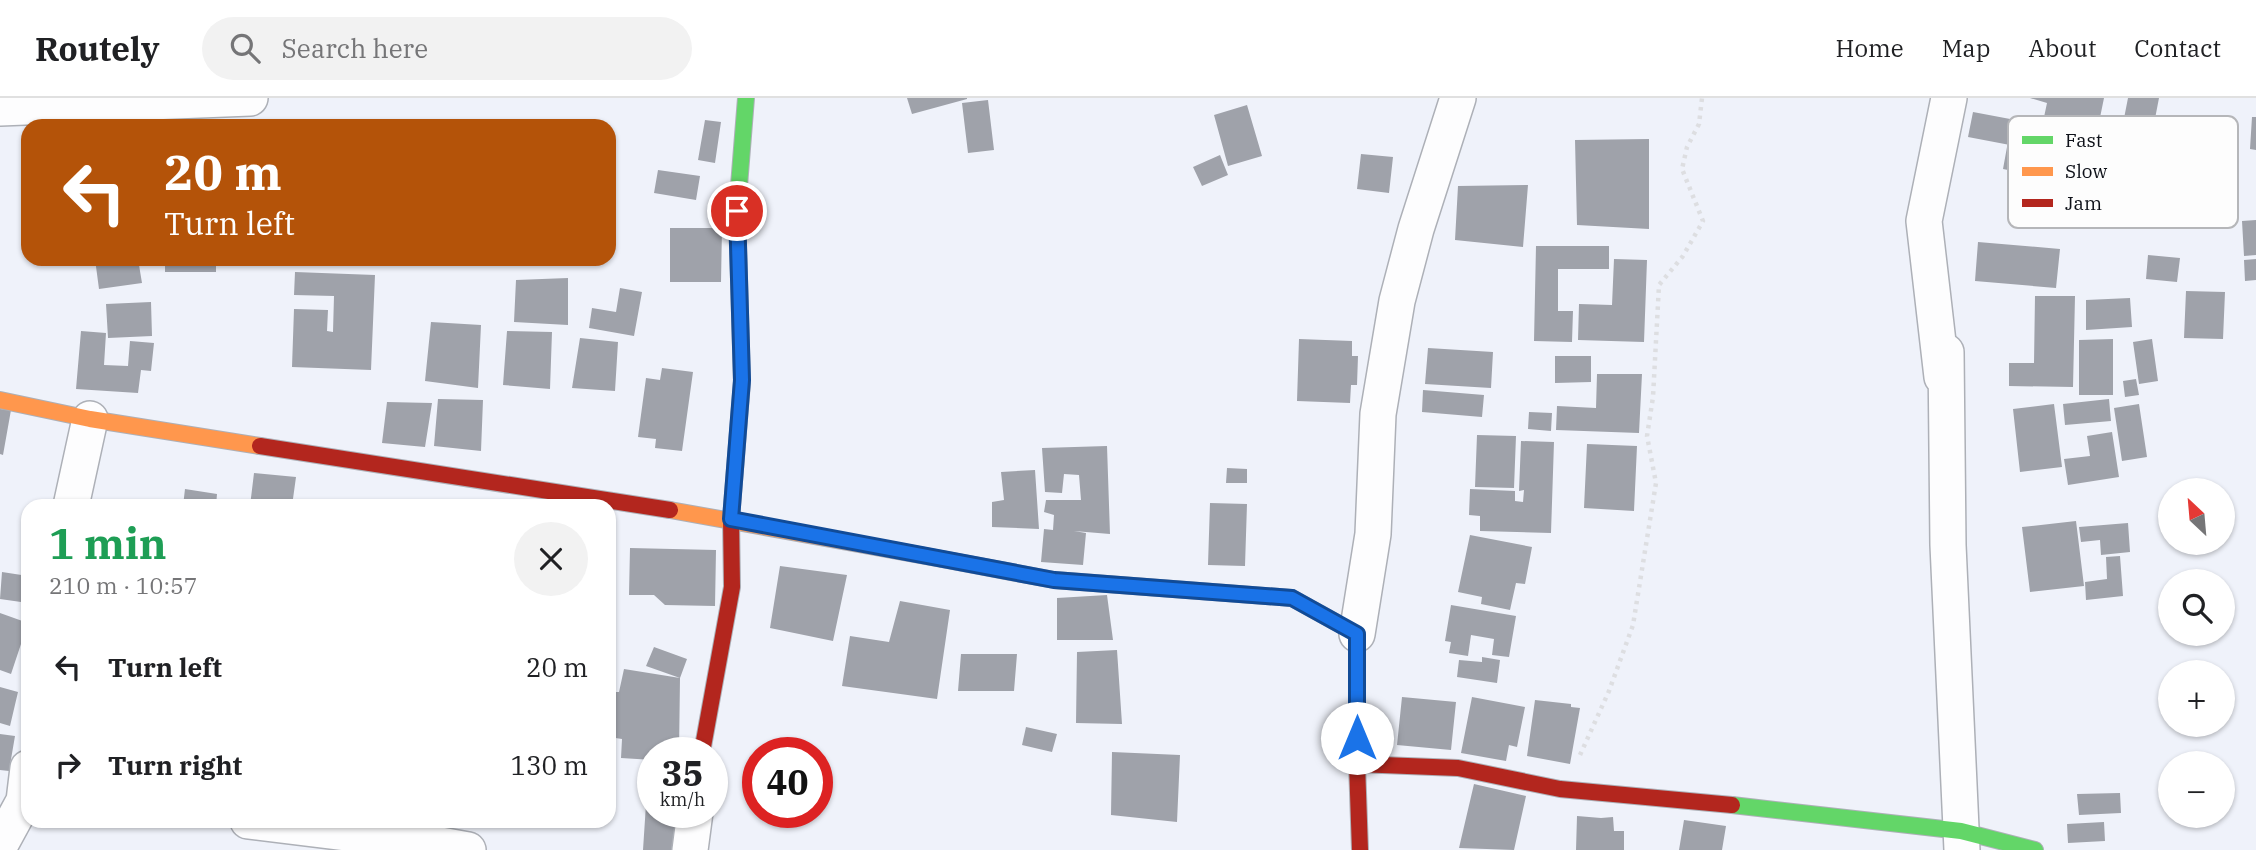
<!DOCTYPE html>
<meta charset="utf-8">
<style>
:root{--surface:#fff;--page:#f2f2f2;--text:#202124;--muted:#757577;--line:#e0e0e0}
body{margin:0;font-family:"IBM Plex Serif",serif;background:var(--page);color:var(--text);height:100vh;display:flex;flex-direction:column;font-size:26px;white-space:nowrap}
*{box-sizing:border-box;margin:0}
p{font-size:23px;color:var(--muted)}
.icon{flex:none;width:38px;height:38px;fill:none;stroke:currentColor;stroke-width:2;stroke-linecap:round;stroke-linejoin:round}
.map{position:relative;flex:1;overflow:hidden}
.side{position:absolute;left:21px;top:401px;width:595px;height:329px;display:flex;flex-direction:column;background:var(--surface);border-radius:21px;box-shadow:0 2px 5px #0004}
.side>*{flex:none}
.top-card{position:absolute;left:21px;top:21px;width:595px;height:147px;border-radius:21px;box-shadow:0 2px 5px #0004;background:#b45309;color:#fff;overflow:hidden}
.needle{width:46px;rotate:334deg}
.fabs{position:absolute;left:2158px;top:380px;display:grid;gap:14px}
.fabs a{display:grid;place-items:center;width:77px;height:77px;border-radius:50%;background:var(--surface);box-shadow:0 2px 5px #0004;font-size:35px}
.speed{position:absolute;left:637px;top:639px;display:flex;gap:14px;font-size:35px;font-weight:700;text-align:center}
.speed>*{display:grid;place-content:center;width:91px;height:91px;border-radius:50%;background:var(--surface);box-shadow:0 2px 5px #0004;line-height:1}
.speed small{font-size:18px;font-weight:400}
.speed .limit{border:10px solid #d22;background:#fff;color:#111}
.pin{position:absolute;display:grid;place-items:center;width:60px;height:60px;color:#fff;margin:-30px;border:4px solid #fff;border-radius:50%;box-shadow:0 2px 7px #0007}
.me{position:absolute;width:77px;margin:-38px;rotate:0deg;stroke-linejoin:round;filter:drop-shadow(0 0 5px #0008)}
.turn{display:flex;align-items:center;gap:24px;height:147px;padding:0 28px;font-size:32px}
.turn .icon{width:91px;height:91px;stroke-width:2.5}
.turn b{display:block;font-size:49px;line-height:60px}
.round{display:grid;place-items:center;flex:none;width:74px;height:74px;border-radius:37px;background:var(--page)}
.summary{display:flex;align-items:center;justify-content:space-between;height:119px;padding:0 28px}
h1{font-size:42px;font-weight:700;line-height:52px;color:#1e9e55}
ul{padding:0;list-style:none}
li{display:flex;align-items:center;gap:21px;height:98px;padding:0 28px}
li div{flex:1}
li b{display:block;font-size:26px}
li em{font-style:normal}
header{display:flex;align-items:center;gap:42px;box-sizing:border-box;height:98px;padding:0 35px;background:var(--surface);border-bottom:2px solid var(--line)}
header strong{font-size:33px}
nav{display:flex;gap:38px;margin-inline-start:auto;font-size:24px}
.search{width:490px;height:63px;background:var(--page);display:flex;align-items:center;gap:18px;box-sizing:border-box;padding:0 24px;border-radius:38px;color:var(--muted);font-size:26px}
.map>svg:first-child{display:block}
.building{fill:#9fa2aa}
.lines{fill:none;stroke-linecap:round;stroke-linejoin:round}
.street-casing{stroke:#adb0b7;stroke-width:38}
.fast-casing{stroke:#adb0b7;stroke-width:18}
.slow-casing{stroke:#adb0b7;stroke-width:18}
.jam-casing{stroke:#adb0b7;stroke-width:18}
.path{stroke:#dddee1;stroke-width:4.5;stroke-dasharray:3.5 5;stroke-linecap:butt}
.street{stroke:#fdfdfe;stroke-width:35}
.fast{stroke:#63d668;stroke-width:16}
.slow{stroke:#ff974d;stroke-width:16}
.jam{stroke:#b3261e;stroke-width:16}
.route-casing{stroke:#114b97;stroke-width:18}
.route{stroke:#1a73e8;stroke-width:12}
.key{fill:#fdfdfd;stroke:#b5b6b9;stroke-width:2}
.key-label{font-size:19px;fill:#0e1119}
</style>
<header>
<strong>Routely</strong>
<div class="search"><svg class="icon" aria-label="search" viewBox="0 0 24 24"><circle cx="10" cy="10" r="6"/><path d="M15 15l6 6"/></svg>Search here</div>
<nav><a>Home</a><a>Map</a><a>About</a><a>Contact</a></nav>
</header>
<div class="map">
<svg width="2256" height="752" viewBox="0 0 2256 752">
<rect width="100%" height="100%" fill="#eff2fa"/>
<path class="building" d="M907,0H967V1L912,16Z
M2030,0H2104L2094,49L2040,38L2047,5Z
M2128,0H2159L2147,62L2117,56Z
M988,2L994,52L968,55L962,5Z
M1247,7L1262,58L1228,68L1214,17Z
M1973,14L2036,26L2031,51L1968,39Z
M148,15L149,28H109V17Z
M2252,19H2256V52L2250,51Z
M705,22L721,24L715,65L698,62Z
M1649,41V131L1577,127L1575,42Z
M2007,49L2058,60L2051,97L2015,90L2018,74L2003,71Z
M1361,56L1393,59L1389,95L1357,91Z
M1220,57L1228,77L1202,88L1193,69Z
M658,72L700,78L696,102L654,95Z
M1528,87L1523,149L1455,142L1458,88Z
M2256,122V157L2244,158L2242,123Z
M670,130H722L721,184H670Z
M1978,144L2060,151L2056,190L1975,183Z
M1536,148H1609V171H1558V213H1573L1572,244L1534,243Z
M2148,157L2180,160L2177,184L2146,181Z
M95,161H138L142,185L99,191Z
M165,161H216V174H165Z
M259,161H319L320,165L259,166Z
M1614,161L1647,162L1644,244L1578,242L1579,206L1612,207Z
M2256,161V182L2245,183L2244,162Z
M295,174L375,177L371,272L292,269L294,211L328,212L327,233L333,234L334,198L294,197Z
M568,180V227L514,224L516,182Z
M620,190L642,194L634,238L589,230L592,210L616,214Z
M2186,193L2225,194L2223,241L2184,240Z
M2035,198H2075L2073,289L2009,288V265H2034Z
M2130,200L2132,229L2086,232V202Z
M151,204L152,238L108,240L106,206Z
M431,224L481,227L478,290L425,283Z
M81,233L106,235L104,267L128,268L130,243L154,245L151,273L141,272L138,295L76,291Z
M507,233L552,234L550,291L503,287Z
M580,240L618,244L615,293L572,290Z
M1299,241L1352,243V258H1358L1357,287H1351L1350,305L1297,303Z
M2113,241V297H2079V242Z
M2152,241L2158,283L2139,286L2133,244Z
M1428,250L1493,254L1491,290L1425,286Z
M1555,258H1591V284L1555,285Z
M662,270L693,274L682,353L655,350L656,341L638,339L646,280L660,282Z
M1597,276H1642L1639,335L1556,332L1557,308L1596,310Z
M2136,281L2139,297L2125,299L2123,283Z
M1423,292L1484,297L1482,319L1422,314Z
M438,301L483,302L481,353L434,348Z
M2109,301L2111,323L2065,327L2063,306Z
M387,304L432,305L425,349L382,345Z
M2054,306L2062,369L2020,374L2013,311Z
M2139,306L2147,359L2122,363L2114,310Z
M0,311L11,312L3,357L0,356Z
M1529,314L1552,315L1551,333L1528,331Z
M2112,334L2119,379L2068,387L2064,361L2090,358L2087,338Z
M1477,337L1516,338L1514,390L1475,389Z
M1521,343L1554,344L1551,435L1480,433V418L1469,417L1470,391L1515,393V403L1523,404L1524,392L1519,393Z
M1587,346L1637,348L1634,413L1584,410Z
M1107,348L1110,436L1074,433L1086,435L1083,467L1041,464L1044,431L1053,432L1054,417L1044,414L1046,402H1081L1079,377L1064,376L1062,395L1045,394L1042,350Z
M1227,370L1247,371V385H1226Z
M1035,372L1039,431L992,429V404L1004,402L1001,374Z
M254,375L296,379L292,408H250Z
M185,391L217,396L216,408H183Z
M1210,405L1247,406L1245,468L1208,467Z
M2076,423L2084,488L2030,494L2022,429Z
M2128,425L2130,454L2101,457L2100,442L2081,444L2079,429Z
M1470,437L1532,449L1525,486L1516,485L1510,512L1481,506L1482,499L1458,494Z
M630,450L716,452L715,508L665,507L654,497H629Z
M2120,458L2123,498L2086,502L2085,484L2107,481L2106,459Z
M780,468L847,477L833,543L770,530Z
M2,474L28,478V505L0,501Z
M1107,497L1113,542H1057V500Z
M900,503L950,512L937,601L842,588L850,538L889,544Z
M1451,507L1516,518L1509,559L1492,557L1494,541L1471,537L1468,558L1449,555L1451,544L1445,543Z
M0,515L28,525L11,576L0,572Z
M654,549L687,561L680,580L679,654H653V662L621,660L622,641L609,639V594H619L624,571L680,580L646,568Z
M1117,552L1122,626L1076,625L1077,554Z
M961,556H1017L1014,593H958Z
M1482,559L1500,562L1497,585L1457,579L1459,562L1482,564Z
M0,589L18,594L10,628L0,625Z
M1402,599L1456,604L1451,652L1397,647Z
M1472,599L1525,609L1517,649L1509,647L1506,663L1461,655Z
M1535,602L1571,606V609L1580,610L1570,666L1527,658Z
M1026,629L1057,636L1052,654L1022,647Z
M0,636L15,638L9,673L0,672Z
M1112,654L1180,657L1177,724L1111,717Z
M1474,686L1526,698L1514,752L1459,750Z
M2120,695L2121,715L2079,717L2077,696Z
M646,706H653V714H684L682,752H643Z
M1577,718L1601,720L1613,719L1614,733H1624V752H1576Z
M1684,722L1726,728L1722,752H1679Z
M396,723H420L419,729L396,725Z
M2104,724L2105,743L2068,745L2067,726Z"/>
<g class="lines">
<defs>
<path id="street" d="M0,10L250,0
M1946,254L1948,447L1962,752
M1942,279L1924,123L1949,0
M71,408L90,321
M1357,536L1373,436L1378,316L1397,203L1416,131L1458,0
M248,723L429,745L468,752
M0,747L24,703L28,670
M690,752L695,714"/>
<path id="fast" d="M742,284L737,113L746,0
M1732,707L1961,733L2035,752"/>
<path id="slow" d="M0,302L90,321L260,348
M670,412L942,461"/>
<path id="jam" d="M260,348L670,412
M942,461L1054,482L1292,500L1357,536V666L1360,752
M702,654L732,489L731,421L742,284
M1357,666L1458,670L1560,691L1732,707"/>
</defs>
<use href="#street" class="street-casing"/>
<use href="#fast" class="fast-casing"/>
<use href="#slow" class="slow-casing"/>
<use href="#jam" class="jam-casing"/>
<path class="path" d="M1580,657L1609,593L1633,527L1656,385L1647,338L1653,299L1659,187L1683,158L1703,123L1682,71L1687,49L1699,26L1702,0"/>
<use href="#street" class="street"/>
<use href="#fast" class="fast"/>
<use href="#slow" class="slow"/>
<use href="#jam" class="jam"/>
</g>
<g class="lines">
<defs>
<path id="route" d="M737,113L742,282L731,421L1054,482L1292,500L1357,536V640"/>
</defs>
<use href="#route" class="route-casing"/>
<use href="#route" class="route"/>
</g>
<rect x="2008" y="18" width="230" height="112" rx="10" class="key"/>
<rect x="2022" y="38" width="31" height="8" fill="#63d668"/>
<rect x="2022" y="69" width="31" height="9" fill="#ff974d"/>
<rect x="2022" y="101" width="31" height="8" fill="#b3261e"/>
<g class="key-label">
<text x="2065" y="49">Fast</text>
<text x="2065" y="80">Slow</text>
<text x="2065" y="112">Jam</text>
</g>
</svg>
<div class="fabs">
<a><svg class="needle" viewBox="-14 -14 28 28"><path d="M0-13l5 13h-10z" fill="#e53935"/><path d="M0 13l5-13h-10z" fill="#757577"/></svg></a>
<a><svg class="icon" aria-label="search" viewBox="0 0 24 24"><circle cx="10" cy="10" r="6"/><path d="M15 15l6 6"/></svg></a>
<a>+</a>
<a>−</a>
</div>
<div class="speed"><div>35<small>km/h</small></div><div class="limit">40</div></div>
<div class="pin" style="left:737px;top:113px;background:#d93025"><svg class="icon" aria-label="arrive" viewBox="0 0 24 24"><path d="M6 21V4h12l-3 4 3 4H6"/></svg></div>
<svg class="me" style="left:1357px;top:640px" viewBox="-20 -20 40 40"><circle r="19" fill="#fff"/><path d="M0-13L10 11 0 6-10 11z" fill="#1a73e8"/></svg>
<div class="top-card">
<div class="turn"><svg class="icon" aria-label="left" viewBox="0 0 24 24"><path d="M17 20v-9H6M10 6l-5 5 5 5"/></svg><div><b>20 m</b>Turn left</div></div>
</div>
<section class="side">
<div class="summary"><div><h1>1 min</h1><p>210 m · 10:57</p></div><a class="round"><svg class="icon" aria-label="close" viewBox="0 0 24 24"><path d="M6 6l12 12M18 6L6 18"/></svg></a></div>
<ul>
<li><svg class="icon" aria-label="left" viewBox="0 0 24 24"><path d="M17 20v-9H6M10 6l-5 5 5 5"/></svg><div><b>Turn left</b></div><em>20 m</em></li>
<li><svg class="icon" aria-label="right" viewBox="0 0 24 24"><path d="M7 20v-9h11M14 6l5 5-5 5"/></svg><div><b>Turn right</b></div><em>130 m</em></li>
</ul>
</section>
</div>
